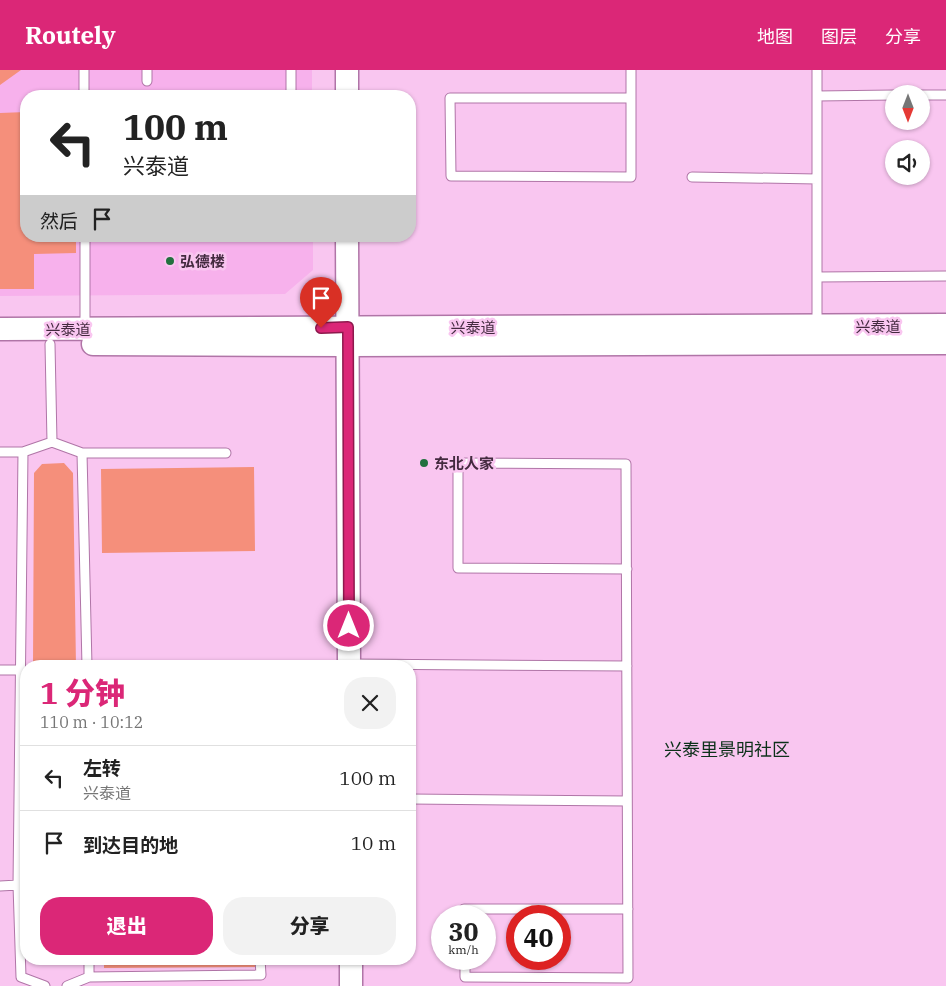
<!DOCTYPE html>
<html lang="zh">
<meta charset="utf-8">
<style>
:root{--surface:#fff;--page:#f2f2f2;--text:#222;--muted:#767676;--line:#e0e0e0;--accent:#db2777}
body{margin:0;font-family:"IBM Plex Serif","Noto Sans SC",serif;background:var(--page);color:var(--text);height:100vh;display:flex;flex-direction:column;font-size:19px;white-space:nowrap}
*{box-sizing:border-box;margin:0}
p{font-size:16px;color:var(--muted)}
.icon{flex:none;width:28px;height:28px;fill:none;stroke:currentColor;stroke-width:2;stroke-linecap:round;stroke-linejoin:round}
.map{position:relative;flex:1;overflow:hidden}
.details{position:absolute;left:20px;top:590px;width:396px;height:305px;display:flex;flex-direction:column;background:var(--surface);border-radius:20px;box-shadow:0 1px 4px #0004}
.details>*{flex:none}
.hud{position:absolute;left:20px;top:20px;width:396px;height:152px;border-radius:20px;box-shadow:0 1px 4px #0004;background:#fff;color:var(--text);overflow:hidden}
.needle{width:32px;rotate:180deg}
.buttons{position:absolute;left:885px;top:15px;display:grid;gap:10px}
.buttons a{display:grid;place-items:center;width:45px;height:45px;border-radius:50%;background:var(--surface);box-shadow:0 1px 4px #0004;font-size:25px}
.speed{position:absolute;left:431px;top:835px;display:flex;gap:10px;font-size:25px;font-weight:700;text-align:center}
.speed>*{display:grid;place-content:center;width:65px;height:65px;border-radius:50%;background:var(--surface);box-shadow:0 1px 4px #0004;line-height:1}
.speed small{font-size:12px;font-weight:400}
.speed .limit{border:8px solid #d22;background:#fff;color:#111}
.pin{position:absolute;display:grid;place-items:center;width:42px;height:42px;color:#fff;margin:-51px -21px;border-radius:50% 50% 50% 0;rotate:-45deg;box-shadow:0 0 5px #0007}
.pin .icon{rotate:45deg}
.me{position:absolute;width:55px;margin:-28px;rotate:0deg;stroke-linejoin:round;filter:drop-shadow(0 0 4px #0008)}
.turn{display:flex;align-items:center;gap:18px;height:105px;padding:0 20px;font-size:22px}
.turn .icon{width:65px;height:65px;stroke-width:2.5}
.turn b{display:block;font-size:35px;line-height:42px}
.then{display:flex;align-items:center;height:48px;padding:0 20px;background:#0003;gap:10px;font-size:19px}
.round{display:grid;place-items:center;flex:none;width:52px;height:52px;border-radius:20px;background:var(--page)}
.overview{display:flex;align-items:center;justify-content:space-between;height:85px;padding:0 20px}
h1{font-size:30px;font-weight:800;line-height:38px;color:var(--accent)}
.button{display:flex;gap:10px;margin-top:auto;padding:10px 20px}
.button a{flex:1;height:58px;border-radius:20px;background:var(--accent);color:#fff;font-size:20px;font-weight:800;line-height:58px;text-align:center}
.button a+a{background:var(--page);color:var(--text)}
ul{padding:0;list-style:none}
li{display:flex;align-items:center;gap:15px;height:65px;padding:0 20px;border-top:1px solid var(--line)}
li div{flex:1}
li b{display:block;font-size:19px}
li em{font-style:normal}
header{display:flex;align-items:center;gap:30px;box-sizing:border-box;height:70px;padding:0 25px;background:var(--accent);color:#fff}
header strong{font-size:24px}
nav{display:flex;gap:28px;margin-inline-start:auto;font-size:18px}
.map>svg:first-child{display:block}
.built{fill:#f7b1ec}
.green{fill:#f58f7b}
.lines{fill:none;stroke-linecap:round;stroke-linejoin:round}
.service-casing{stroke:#b075a7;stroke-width:11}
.tertiary-casing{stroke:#b075a7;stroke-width:25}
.service{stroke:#fff;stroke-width:9}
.tertiary{stroke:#fff;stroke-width:22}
.route-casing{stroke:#8e194d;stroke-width:12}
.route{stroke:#db2777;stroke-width:9}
.poi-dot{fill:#22703f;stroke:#f9c6f0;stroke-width:2}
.labels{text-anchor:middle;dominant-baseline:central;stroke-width:5;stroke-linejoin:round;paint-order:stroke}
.poi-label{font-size:15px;font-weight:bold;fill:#432a3f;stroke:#f9c6f0;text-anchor:start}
.street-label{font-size:15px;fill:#432a3f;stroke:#f9c6f0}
.quarter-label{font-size:18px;fill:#0d311a;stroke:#f9c6f0}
</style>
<header>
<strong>Routely</strong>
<nav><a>地图</a><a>图层</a><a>分享</a></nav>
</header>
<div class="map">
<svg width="946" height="916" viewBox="0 0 946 916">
<rect width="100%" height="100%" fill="#f9c6f0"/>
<path class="built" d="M0,0H312V26H26V166H313V200L285,224L0,226Z"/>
<path class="green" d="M0,0H21L0,15Z
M26,42V166H76V183L34,184V219H0V43Z
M64,393L73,403L76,596H33L34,403L42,394Z
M254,397L255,481L102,483L101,399Z
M104,889H257V897L104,898Z"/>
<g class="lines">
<defs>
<path id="service" d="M84,0V26
M147,0V11
M631,0V107L451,106L450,28H631
M921,25H946
M291,26V0
M817,26L894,25
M692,107L817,109
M85,166V258
M817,207L946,206
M817,256V0
M50,274L52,372
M0,382H23
M82,383H226
M350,594L627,596
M0,600H20
M410,729L627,731
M0,816L18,815
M464,846V839H628
M465,889V907L628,908L626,394L458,393V498L627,499
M89,907L261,905L260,889
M45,916L21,907L18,815L23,382L52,372L82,383L87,596
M67,916L89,907V889"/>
<path id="tertiary" d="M347,0V26
M347,166L349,596
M0,259L946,255
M93,274L348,275L946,273
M351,889V916"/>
</defs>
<use href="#service" class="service-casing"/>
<use href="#tertiary" class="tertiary-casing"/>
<use href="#service" class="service"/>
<use href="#tertiary" class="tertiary"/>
</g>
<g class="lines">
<defs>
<path id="route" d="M321,258L348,257L349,556"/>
</defs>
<use href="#route" class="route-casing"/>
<use href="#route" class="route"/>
</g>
<g class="poi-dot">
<circle cx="170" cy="191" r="5"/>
<circle cx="424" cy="393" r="5"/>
</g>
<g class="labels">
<g class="poi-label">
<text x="180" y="191">弘德楼</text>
<text x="434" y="393">东北人家</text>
</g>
<g class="street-label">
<text x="878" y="256">兴泰道</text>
<text x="473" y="257">兴泰道</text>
<text x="68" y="259">兴泰道</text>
</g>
<g class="quarter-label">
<text x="727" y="679">兴泰里景明社区</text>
</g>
</g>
</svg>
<div class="buttons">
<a><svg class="needle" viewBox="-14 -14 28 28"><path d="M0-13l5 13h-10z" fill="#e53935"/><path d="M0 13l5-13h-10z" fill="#767676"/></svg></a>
<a><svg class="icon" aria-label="sound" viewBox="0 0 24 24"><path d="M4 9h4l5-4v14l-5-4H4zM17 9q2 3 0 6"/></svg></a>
</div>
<div class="speed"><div>30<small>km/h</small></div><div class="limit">40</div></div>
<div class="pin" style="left:321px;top:258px;background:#d93025"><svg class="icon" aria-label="arrive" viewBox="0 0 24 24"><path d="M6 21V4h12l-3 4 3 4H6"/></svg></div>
<svg class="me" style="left:349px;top:556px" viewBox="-20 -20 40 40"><circle r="17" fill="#db2777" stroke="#fff" stroke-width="3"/><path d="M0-11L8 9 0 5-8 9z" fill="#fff"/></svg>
<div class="hud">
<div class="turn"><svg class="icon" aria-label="left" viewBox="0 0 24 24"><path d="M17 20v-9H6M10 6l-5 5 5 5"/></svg><div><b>100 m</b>兴泰道</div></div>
<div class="then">然后<svg class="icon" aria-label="arrive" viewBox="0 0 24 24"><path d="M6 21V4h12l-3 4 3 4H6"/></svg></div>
</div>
<section class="details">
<div class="overview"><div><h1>1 分钟</h1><p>110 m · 10:12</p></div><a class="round"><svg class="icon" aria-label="close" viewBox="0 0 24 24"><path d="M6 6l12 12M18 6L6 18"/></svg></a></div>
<ul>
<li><svg class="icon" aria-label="left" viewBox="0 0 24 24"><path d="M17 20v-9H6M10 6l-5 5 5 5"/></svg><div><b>左转</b><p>兴泰道</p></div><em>100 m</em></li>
<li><svg class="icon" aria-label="arrive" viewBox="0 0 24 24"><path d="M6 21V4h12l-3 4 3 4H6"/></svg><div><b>到达目的地</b></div><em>10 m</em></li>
</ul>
<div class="button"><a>退出</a><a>分享</a></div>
</section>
</div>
